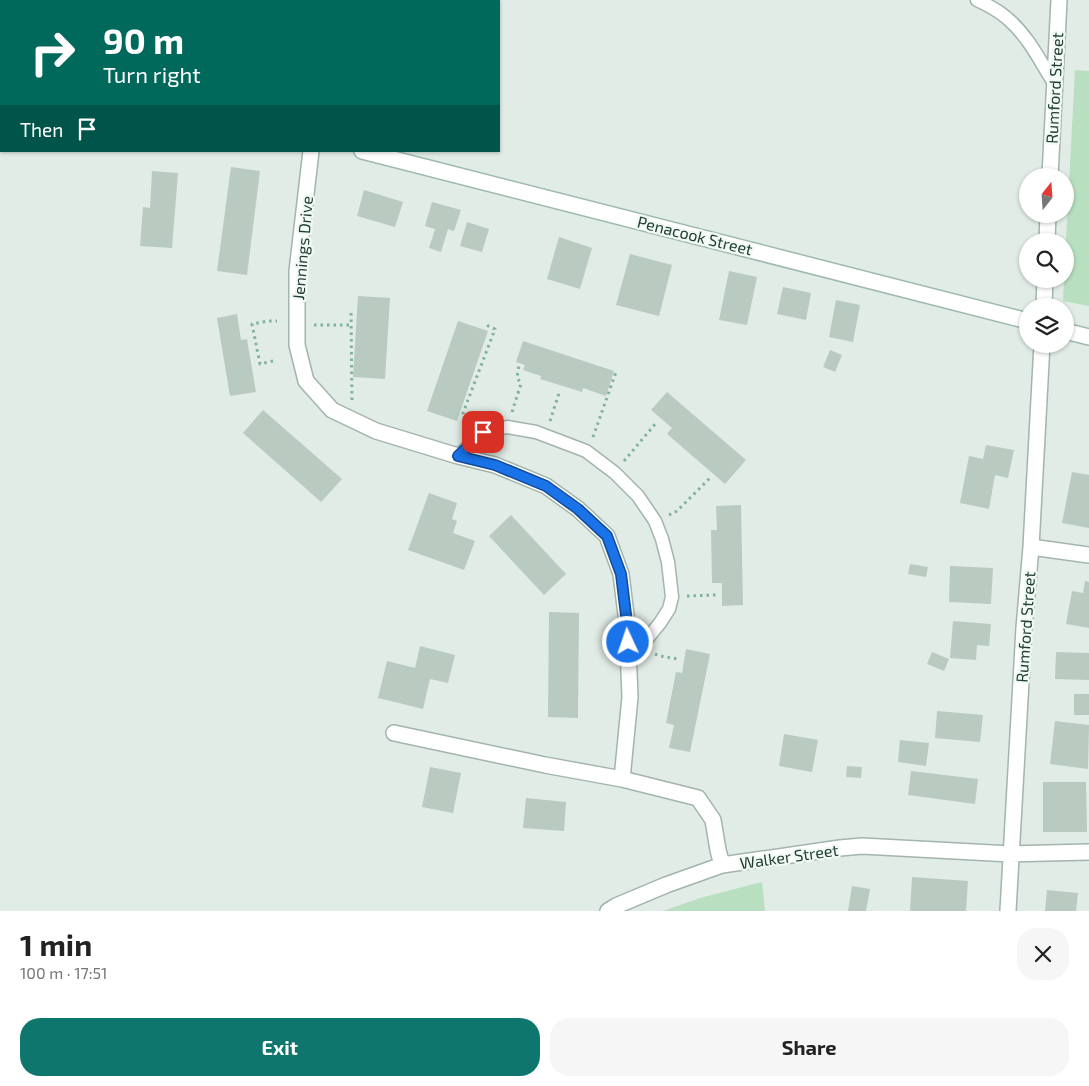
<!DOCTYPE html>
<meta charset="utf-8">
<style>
:root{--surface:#fff;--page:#f6f6f6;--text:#222;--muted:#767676;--accent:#0f766e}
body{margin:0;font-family:"Exo 2",sans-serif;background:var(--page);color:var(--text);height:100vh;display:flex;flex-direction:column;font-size:19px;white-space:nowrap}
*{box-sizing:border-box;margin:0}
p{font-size:16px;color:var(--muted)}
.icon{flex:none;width:28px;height:28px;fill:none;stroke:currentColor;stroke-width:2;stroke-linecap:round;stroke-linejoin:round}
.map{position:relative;height:911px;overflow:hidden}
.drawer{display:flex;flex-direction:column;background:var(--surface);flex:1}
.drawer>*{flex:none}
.top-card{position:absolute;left:0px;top:0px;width:500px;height:152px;box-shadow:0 1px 4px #0004;background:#00695c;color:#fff;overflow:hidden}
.needle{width:32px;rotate:17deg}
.controls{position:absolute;left:1019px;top:168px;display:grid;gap:10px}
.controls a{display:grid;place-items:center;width:55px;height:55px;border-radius:50%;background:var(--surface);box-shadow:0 1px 4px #0004;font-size:25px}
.pin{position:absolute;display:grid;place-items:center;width:42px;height:42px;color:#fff;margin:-21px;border-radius:10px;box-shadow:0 2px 8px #0006}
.me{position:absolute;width:55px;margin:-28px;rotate:357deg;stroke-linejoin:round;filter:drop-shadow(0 0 4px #0008)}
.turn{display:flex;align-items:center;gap:18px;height:105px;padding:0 20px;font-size:22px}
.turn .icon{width:65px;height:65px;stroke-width:2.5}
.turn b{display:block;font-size:35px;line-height:42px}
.then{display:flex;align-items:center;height:48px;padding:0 20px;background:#0003;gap:10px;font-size:19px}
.round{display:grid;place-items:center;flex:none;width:52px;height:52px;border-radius:20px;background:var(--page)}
.overview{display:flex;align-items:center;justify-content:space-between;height:85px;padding:0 20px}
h1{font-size:30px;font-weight:700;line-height:38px}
.action{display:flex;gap:10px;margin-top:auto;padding:10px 20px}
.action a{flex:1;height:58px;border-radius:20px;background:var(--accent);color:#fff;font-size:20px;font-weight:700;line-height:58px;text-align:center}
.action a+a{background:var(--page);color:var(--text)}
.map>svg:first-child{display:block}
.green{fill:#b8dfbf}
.building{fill:#b9cac1}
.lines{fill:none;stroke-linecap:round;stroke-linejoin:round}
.lane-casing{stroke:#a3b4ad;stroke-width:15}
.street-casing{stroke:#a3b4ad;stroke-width:18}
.secondary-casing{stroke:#9eb9ad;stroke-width:18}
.path{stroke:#7fb29d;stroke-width:3;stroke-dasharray:2.5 4;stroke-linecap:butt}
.lane{stroke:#fff;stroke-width:12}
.street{stroke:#fff;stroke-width:15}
.secondary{stroke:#fff;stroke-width:15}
.route-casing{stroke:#114b97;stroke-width:12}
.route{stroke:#1a73e8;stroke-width:9}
.labels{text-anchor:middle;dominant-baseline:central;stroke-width:4.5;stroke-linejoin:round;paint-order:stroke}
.street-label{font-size:16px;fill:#203e33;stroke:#f1f9f4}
</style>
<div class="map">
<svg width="1089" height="911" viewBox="0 0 1089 911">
<rect width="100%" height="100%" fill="#e1ece6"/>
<path class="green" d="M1075,70L1089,71V306L1063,301L1064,279H1065V259Z
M762,882L765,911H663L700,898Z"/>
<path class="building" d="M231,167L260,171L247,275L217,271Z
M152,171L178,173L172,248L140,246L143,207L150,208Z
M364,190L403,202L395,227L357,216Z
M432,202L461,210L454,231L448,229L441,252L429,248L435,229L425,226Z
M467,222L489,229L482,252L460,246Z
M559,237L592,248L580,289L547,279Z
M630,254L672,265L659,316L616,305Z
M729,271L757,277L747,325L719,320Z
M783,287L811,293L806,320L777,314Z
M358,296L390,298L385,379L353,377Z
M836,300L860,305L853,342L829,337Z
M237,314L241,340L247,339L256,392L230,396L217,318Z
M458,321L488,331L457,421L427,411Z
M523,341L614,371L606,396L583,388L582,392L540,379L541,376L523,370L525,365L516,362Z
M830,350L842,355L835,372L823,367Z
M667,392L746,460L725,484L667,434L672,428L651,410Z
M263,410L342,479L321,502L243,433Z
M986,445L1014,450L1008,478L995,475L989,509L960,503L969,456L983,459Z
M1072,472L1089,475V528L1062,523Z
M429,493L457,503L452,519L457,521L453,533L475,541L464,570L408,550Z
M741,505L743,605L722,606V583H712L711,530H717L716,506Z
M511,515L566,574L544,595L489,536Z
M910,564L928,567L926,577L908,574Z
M950,566L993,568L991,604L949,602Z
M1085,581L1089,582V628L1066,624L1072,591L1083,593Z
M549,612L579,613L578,718L548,717Z
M953,621L991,624L989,646L977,645L976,660L950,658Z
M420,646L455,655L448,683L430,679L423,709L378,698L387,661L415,668Z
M686,649L710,654L690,752L669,748L674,725L666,723L676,672L682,673Z
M932,652L949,659L944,671L927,664Z
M1056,652L1089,653V680L1055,679Z
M1074,694H1089V715H1074Z
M937,711L983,715L980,742L935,738Z
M1055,721L1089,725L1088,769L1050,764Z
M784,734L818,740L812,772L779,766Z
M900,740L929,743L926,766L898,762Z
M847,766L862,767L861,778L846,777Z
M430,767L461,773L453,813L422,807Z
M911,771L978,779L975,804L908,795Z
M1043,782H1086L1087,832H1043Z
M526,798L566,802L564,831L523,828Z
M912,877L968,881L966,911H910Z
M852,886L870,889L866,911H848Z
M1047,890L1078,893L1076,911H1045Z"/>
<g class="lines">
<defs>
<path id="lane" d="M330,0V1
M977,0C988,5 999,11 1008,19C1028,36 1040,61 1054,83
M458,456L483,432L507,427L536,432L586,451L615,473L638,496L655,521L662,539L668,562L672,597L669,609L660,623L628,662"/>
<path id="street" d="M311,151L297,271V345L306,381L332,410L376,431L458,456L495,465L546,486L578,509L607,536L621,574L627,623L630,697L622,779
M1050,176L1059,0
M1047,241L1048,214
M1044,306L1045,279
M1031,547L1089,555
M394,733L545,765L622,779L698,798L713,820L718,850L722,865
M608,911L616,906L666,885L722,865L840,848L862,846L1011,854L1089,852
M1008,911L1024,628L1031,547L1042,344"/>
<path id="secondary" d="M0,77H1
M362,151L1028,321
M1065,331L1089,337"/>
</defs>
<use href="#lane" class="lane-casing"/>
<use href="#street" class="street-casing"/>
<use href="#secondary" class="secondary-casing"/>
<path class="path" d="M351,313L352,400
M314,325H351
M273,361L260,364L252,324L268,321H277
M512,412L521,384L517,377L519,365
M550,421L559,393
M466,427L463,413L495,329L484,324
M593,437L616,372
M624,461L656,423
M669,515L677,511L711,477
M687,596L716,595
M655,654L660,656L678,659"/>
<use href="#lane" class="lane"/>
<use href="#street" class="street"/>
<use href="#secondary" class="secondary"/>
</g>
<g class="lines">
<defs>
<path id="route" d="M483,432L458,456L495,465L546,486L578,509L607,536L621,574L627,623L628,642"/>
</defs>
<use href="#route" class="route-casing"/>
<use href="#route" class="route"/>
</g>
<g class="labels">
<g class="street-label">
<text transform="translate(1054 88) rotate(-87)">Rumford Street</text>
<text transform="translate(695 235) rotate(14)">Penacook Street</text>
<text transform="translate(302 248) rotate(-85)">Jennings Drive</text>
<text transform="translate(1025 627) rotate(-86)">Rumford Street</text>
<text transform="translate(789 856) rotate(-8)">Walker Street</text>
</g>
</g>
</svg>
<div class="controls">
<a><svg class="needle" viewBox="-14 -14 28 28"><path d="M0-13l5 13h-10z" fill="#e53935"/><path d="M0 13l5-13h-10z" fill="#767676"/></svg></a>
<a><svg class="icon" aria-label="search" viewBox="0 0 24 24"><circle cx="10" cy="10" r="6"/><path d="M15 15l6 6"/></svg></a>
<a><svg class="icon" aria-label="layers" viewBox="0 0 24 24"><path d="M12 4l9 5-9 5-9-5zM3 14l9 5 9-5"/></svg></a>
</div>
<div class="pin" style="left:483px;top:432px;background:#d93025"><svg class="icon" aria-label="arrive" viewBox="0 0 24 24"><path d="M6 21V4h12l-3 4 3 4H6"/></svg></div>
<svg class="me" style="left:628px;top:642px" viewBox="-20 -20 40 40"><circle r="17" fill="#1a73e8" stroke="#fff" stroke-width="3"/><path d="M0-11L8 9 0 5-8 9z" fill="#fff"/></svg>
<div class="top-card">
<div class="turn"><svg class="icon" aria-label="right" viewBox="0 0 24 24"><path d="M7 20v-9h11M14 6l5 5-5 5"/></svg><div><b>90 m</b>Turn right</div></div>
<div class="then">Then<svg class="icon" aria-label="arrive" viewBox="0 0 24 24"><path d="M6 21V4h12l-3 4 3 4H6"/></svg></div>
</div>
</div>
<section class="drawer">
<div class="overview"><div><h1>1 min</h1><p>100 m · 17:51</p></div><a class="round"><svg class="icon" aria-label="close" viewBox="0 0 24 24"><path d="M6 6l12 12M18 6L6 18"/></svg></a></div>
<div class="action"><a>Exit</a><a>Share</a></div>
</section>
